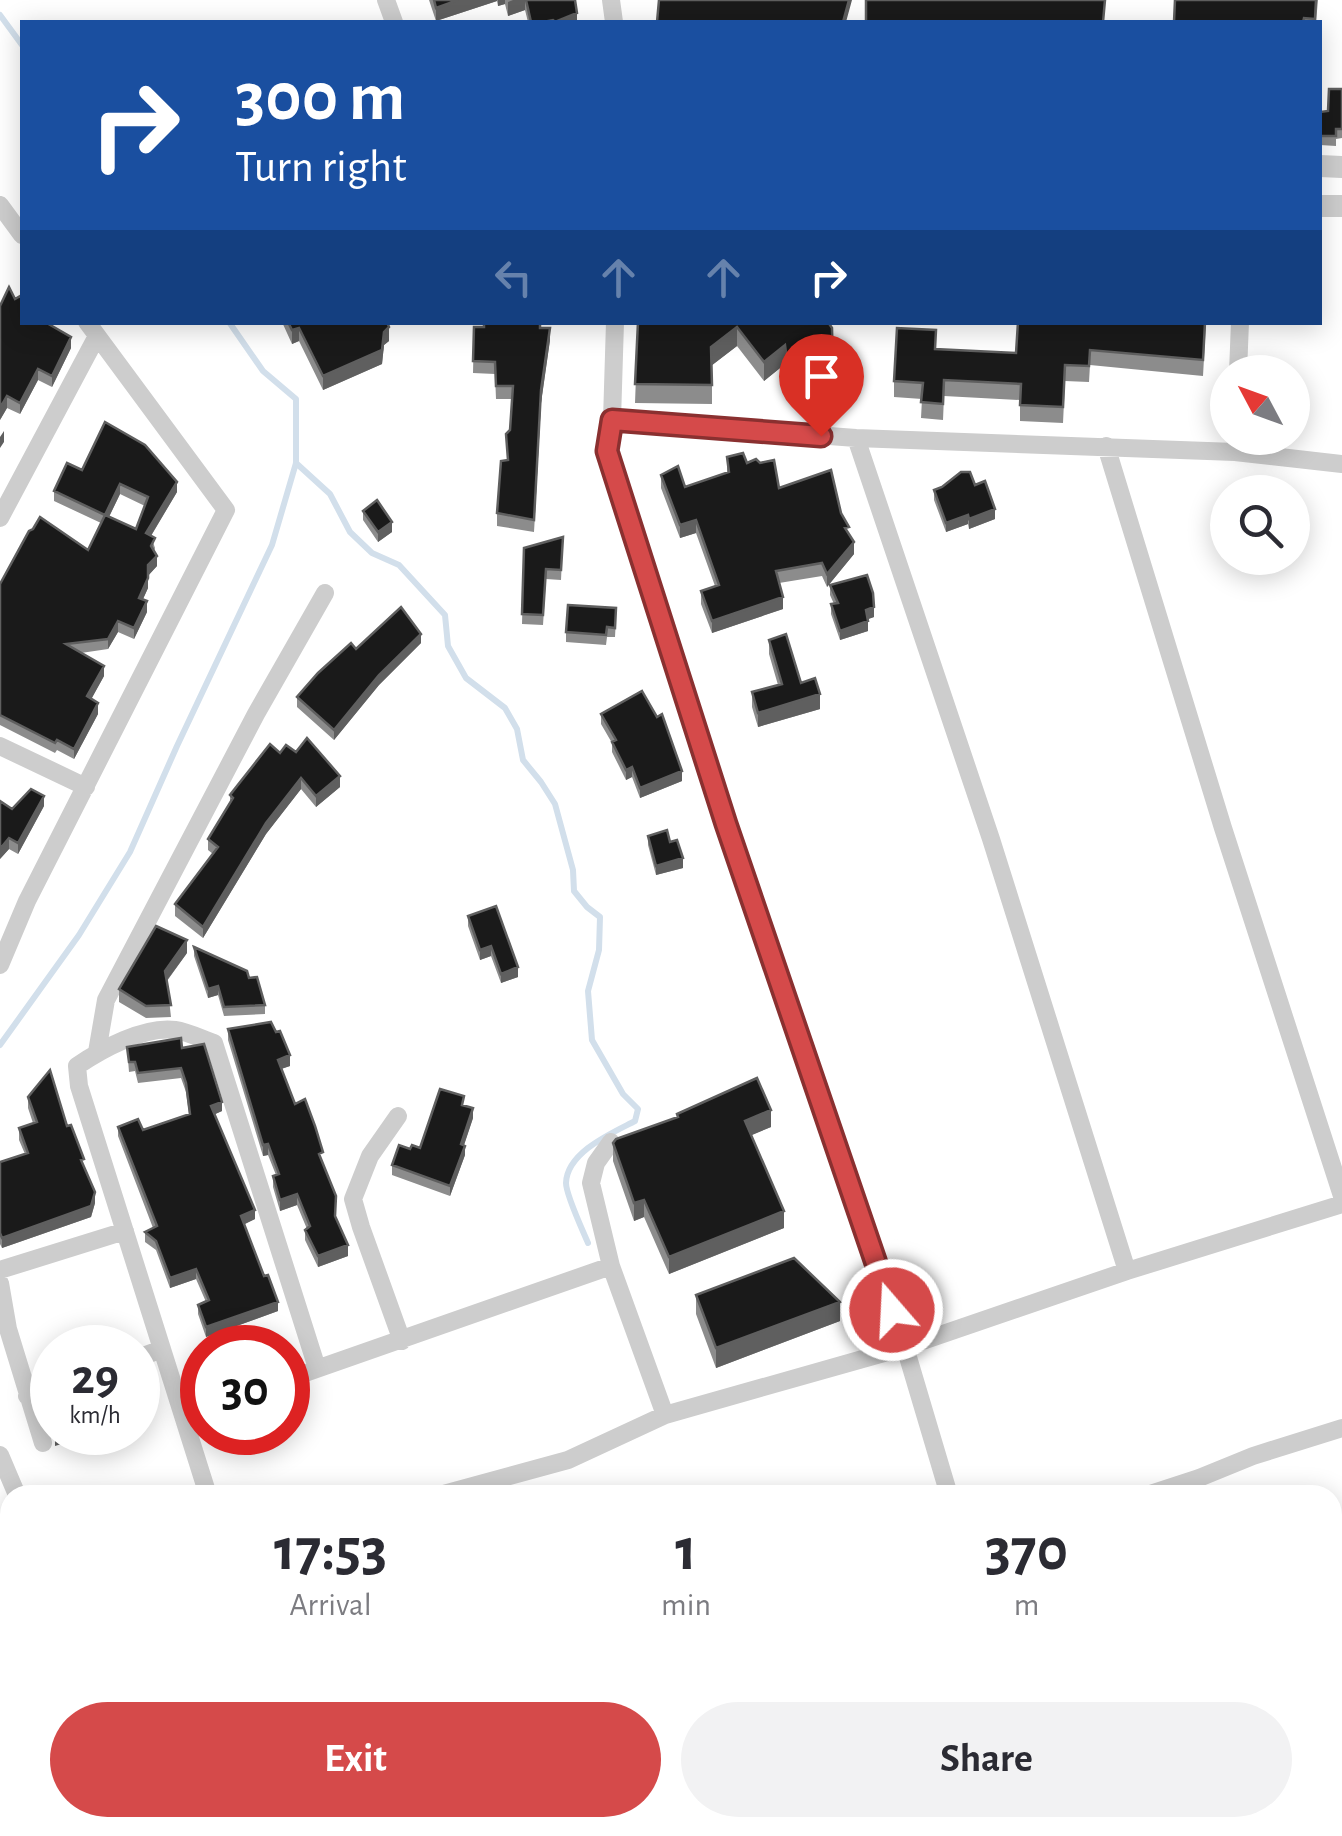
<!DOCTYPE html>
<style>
:root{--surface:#fff;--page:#f2f2f3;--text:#2b2b33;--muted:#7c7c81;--accent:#d54a4a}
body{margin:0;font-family:"Alegreya Sans",sans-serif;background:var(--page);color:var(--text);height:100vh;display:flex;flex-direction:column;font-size:38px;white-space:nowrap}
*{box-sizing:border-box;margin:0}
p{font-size:32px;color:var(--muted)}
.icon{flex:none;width:55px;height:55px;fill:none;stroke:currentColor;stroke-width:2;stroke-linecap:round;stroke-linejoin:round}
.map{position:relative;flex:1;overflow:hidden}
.details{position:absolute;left:0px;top:1485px;width:1342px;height:352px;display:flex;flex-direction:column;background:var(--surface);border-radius:30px 30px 0 0;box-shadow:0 5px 25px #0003}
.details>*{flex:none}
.top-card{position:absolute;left:20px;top:20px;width:1302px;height:305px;border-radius:0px;box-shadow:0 5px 25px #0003;background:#1a4fa0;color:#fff;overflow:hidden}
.needle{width:65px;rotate:311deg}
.controls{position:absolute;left:1210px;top:355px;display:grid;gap:20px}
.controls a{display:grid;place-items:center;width:100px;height:100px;border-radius:50%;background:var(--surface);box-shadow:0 5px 25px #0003;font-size:50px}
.speed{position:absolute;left:30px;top:1325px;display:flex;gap:20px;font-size:50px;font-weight:700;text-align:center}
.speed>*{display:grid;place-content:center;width:130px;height:130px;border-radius:50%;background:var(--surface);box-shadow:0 5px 25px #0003;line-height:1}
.speed small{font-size:25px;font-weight:400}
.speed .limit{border:15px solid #d22;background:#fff;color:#111}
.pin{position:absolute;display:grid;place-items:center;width:85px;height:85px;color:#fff;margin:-102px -42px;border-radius:50% 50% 50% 0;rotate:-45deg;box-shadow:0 0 10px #0007}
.pin .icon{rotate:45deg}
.me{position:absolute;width:110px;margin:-55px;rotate:341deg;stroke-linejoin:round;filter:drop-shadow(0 0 8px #0008)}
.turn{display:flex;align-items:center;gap:35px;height:210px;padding:0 50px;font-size:45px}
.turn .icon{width:130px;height:130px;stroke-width:2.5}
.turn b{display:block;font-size:70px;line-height:85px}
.lanes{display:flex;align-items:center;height:95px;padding:0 50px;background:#0003;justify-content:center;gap:50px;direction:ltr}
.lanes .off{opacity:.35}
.eta{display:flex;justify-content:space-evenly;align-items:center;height:170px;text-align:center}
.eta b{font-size:60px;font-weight:700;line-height:70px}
.cta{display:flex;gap:20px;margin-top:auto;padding:20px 50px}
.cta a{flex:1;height:115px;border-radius:60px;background:var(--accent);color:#fff;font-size:40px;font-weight:700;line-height:115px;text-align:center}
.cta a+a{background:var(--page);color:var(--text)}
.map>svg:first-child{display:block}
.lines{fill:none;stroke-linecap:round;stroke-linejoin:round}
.stream{stroke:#d2dfeb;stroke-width:6}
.minor{stroke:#cdcdcd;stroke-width:18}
.tertiary{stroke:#cdcdcd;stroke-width:22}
.wall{fill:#8c8c8c;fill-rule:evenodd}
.shaded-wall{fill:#5f5f5f}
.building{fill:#1a1a1a;stroke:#5f5f5f;stroke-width:2.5;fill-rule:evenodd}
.route-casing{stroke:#8a3030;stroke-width:25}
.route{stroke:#d54a4a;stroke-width:18}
</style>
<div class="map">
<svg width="1342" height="1836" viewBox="0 0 1342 1836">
<rect width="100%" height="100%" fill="#fff"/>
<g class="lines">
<path class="stream" d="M0,15L22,45
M296,463L330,494L350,532L372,553L399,565L445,615L448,646L466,678L505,708L517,729L523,760L541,782L555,804L573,870L574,891L587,907L600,917L599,950L588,991L592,1040L623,1094L638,1109L635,1121C612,1133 567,1152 566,1183C566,1195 583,1231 588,1243
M0,1045L79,935L130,852L177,746L272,545L296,463V399L263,371L229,322
M0,1555L10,1576
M109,1828L110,1836"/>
<path class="minor" d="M386,0L394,22
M611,0L614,22
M0,205L22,235
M615,322L612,420L607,451L726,824L905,1347L949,1495
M1238,372L1240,322
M612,420L856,438L1235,452L1342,464
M856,438L991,839L1127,1271
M1106,446L1223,828L1342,1196
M0,518L97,336
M0,746L86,787
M0,965L27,901L226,510L87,322
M97,1052L106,1000L256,714L325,593
M398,1116L370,1156L353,1199L361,1227L402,1341
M611,1142L596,1163L591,1183L611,1266L665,1415
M0,1270L125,1231
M0,1283L8,1329L43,1443
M138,1358L162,1349
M288,1379L611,1266
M27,1396L52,1387
M0,1455L17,1495
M208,1495L79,1086L77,1066C102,1049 144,1026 175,1030C188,1032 202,1039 214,1043L317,1368
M440,1495L568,1460L665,1415L905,1347L1127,1271L1342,1204
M1147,1495L1199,1478L1253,1456L1342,1428
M0,1710L10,1738
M0,1772L10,1776
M312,1828L315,1836
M567,1828L570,1836
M801,1828L804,1836
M1057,1828L1060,1836
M1312,1828L1315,1836
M67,1836L68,1828"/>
<path class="tertiary" d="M1320,166L1342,167
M1320,206H1342"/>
</g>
<path class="wall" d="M429,0H575L577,22H528L525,10L508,16L505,4L498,6L497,1L436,21Z
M1175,0H1318L1316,22H1174Z
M1342,89V138L1336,139V146L1320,145V112L1328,111Z
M22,322L71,348L52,387L38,380L20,414L7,408L0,420Z
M282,322H387L389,341L384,345L382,364L323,390L299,341L292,344Z
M638,322L832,328L833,393H789L785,364L764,381L737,346L712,365V404L635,403Z
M1018,322H1206L1203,376L1090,365L1089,382L1065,381L1063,423L1020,421V400L944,396L943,420L921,418L922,399L894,397V381L936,349L1016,353Z
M474,327L540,328L550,340L541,403L534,532L497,526V513L507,461L512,399H496L495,374L473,373Z
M727,457L747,463L779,488L841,513L854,554L827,587L822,576L779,583L783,609L712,633L701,604V591L715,586L696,533L680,538L661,488V475L685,487L727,473Z
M82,470L177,492L151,536L155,548L154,551L157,566L148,575V588L143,599L147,612L134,639L118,632L108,649L81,653L104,676L91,699L98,714L74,759L57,750L55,753L0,725V584L33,529L88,550L101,523L54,501V491ZM120,494L145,506L136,529L109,517Z
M975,485L995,519L969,529L968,524L946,532L934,500V490Z
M363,511L392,532L378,542L363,520Z
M563,537L561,580L546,579L543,625L522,624L524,548Z
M830,585L874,617L867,619L868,631L840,640L831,614V604H834L830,595Z
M616,618L615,637H607L606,645L566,642V632Z
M769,640L820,709L758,727L752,707V692L778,685L769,654Z
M421,643L379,685L334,740L297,707V697L356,649Z
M601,714L682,781L640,798L632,777L626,780L612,752V743L601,724Z
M280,753L340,787L316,807L301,789L266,834L203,938L175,916V904L213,854L208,850V839L230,802V795Z
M44,806L18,854L9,849L0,859L12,809Z
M648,836L670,842L683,868L656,875L648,845Z
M468,916L518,977L501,983L491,956L480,960L468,926Z
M194,947L249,978L265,1005V1014L224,1016L218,995L208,998L194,956Z
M187,953L167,981L171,1017L146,1018L119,1002V989Z
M228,1029L290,1066L281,1069L295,1104L323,1162L336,1217L348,1256L318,1267L305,1240V1230L307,1229L297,1205L280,1211L273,1187V1176L276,1175L268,1155L263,1156L228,1040Z
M127,1047L182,1048L222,1111L215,1114L255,1219L244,1224L278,1311L206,1337L198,1314V1305L206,1302L196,1279L170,1288L156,1250L145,1242V1232L153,1228L118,1136V1127L143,1130L189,1114L186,1092L181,1078L138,1083L135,1071L129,1072Z
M28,1097L67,1126L84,1167L95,1203L91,1217L2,1248L0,1244V1162L25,1154L19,1140V1128L33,1123L28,1108Z
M464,1106L473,1118L464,1145L465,1155L450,1196L392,1175V1165L410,1149L420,1148Z
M677,1114L771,1127L751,1135L784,1228L669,1274L644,1217L634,1221L613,1161V1143L677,1118Z
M696,1295L840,1321L716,1368L696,1314Z
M52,1390V1431L44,1403V1393Z"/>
<path class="shaded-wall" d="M458,0H497V1L436,21V8Z
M498,0H505V4L498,6Z
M513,0H525V10L508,16V2Z
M849,0H852L846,22H843Z
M577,13V22H555Z
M389,327V341L384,345L382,364L323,390V376Z
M737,327V346L711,366V347Z
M299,328V341L292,344V330Z
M550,328V340L541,403L534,532L541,390Z
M71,337V348L52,387V376Z
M785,345V364L764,381V362Z
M38,369V380L20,414V403Z
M7,396V408L0,420V408Z
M4,431V442L0,448V437Z
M177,482V492L146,544V533Z
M120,484V494L105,525V515Z
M995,509V519L969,529V519Z
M968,515V524L946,532V523Z
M696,520V533L680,538V525Z
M392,522V532L378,542V532Z
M854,542V554L827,587V574Z
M157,556V566L148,576V565Z
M148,578V588L139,608V598Z
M783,597V609L712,633V621Z
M147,601V612L134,639V628Z
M874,607V617L866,620V610Z
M118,621V632L108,649V639Z
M868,621V631L840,640V631Z
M421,634V643L379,685L334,740V730L379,675Z
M104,666V676L87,707V696Z
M820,694V709L758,727V713Z
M98,703V714L74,759V749Z
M632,767V777L626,780V770Z
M682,771V781L640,798V788Z
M340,776V787L316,807V796Z
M301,778V789L266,834L203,938V927L266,823Z
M44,796V806L18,854V843Z
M9,838V849L0,859V849Z
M683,858V868L656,875V866Z
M187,940V953L165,983V971Z
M491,946V956L480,960V950Z
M518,967V977L501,983V974Z
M218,986V995L208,998V989Z
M290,1055V1066L278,1070V1060Z
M222,1102V1111L211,1116V1106Z
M473,1108V1118L461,1154V1144Z
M771,1110V1127L745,1138V1121Z
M268,1144V1155L263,1156V1145Z
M465,1146V1155L450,1196V1186Z
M95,1192V1203L91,1217L2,1248V1238Z
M297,1194V1205L280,1211V1200Z
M644,1200V1217L634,1221V1203Z
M255,1210V1219L241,1226V1216Z
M784,1211V1228L669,1274V1257Z
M348,1245V1256L318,1267V1256Z
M196,1269V1279L170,1288V1278Z
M278,1302V1311L206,1337V1327Z
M840,1302V1321L716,1368V1348Z
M67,1432H71V1441L55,1446V1437Z"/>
<path class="building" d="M434,0H458L436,8Z
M526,0H575L577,13L555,22L553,20L543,22H531Z
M659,0H849L843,22H657Z
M866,0H1105L1103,22H866Z
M1175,0H1316L1315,19L1304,18L1303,22H1174Z
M1329,89H1342V129H1336V136H1320V112L1328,111Z
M9,287L15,299L22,295V322H45L71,337L52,376L38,369L20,403L7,396L0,408V306Z
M288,322H387L389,327L384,332L382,350L323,376L299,328L292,330Z
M484,322H540V328H550L541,390L534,520L497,513L501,461L508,460L506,434L510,430L513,386H496L495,362L473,361L474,327H484Z
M638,322H828L832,328L833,374H789L785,345L764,362L737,327L711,347L712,385L635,384Z
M1018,322H1205L1203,360L1090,350L1089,366L1065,365L1063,407L1020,405L1021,384L944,380L943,404L921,402L923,383L894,381L897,328L936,330L935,349L1016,353Z
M105,422L145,445L177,482L146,533L155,538L151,546L157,556L148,565V578L139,598L147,601L134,628L118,621L108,639L66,644L104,666L87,696L98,703L74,749L57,740L55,743L0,715V584L29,531L33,529L40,517L88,550L105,515L54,491L67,463L82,470ZM120,484L148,497L136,529L105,515Z
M743,453L747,463L756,459L760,463L774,460L779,488L831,470L841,513L849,527L845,528L854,542L827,574L822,563L776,571L783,597L712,621L701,591L719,585L696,520L680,525L661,475L678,466L685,487L729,472L727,457Z
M961,472H970L975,485L985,481L995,509L969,519L968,515L946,523L934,490L942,487Z
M377,500L392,522L378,532L363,511Z
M563,537L561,570L546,569L543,615L522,614L524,548Z
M867,575L873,593L874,607L866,610L868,621L840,631L831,604L838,603L830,585Z
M568,605L616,608L615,628L607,627L606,635L566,632Z
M401,607L421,634L379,675L334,730L297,697L318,673L351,643L356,649Z
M786,634L801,683L815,678L820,694L758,713L752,692L782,684L769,640Z
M642,691L657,717L662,714L682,771L640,788L632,767L626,770L612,742L616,740L601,714Z
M307,738L340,776L316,796L301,778L266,823L203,927L175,904L218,847L208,839L233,798L230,795L270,744L280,753L286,745L296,752Z
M31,789L44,796L18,843L9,838L0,849V801L12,809Z
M667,830L670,842L677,840L683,858L656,866L648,836Z
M496,906L518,967L501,974L491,946L480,950L468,916Z
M156,926L187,940L165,971L171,1005L146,1006L119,989Z
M194,947L247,971L249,978L257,977L265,1005L224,1007L218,986L208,989Z
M271,1022L276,1032L280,1031L290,1055L278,1060L295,1104L305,1099L315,1126L323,1152L319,1154L336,1196L335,1216L348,1245L318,1256L305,1230L310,1226L297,1194L280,1200L273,1176L279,1174L268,1144L263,1145L228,1029Z
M181,1038L182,1048L204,1044L222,1102L211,1106L255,1210L241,1216L264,1276L268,1275L278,1302L206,1327L198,1305L209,1300L196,1269L170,1278L156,1241L145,1232L157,1226L118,1127L138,1119L143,1130L190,1114L186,1083L181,1068L138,1073L135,1062H129L127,1047Z
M50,1070L67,1126L71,1125L84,1159L81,1160L95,1192L91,1206L2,1238L0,1233V1162L28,1153L19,1128L37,1122L28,1097Z
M757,1078L771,1110L745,1121L784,1211L669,1257L644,1200L634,1203L613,1143L616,1139L678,1117L677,1114Z
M440,1089L464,1096L462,1105L473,1108L461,1144L465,1146L450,1186L392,1165L399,1145L410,1149L412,1145L420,1148Z
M794,1258L840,1302L716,1348L696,1295Z
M52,1390V1422L44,1393Z"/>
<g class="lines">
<defs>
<path id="route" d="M821,436L612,420L607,451L726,824L892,1310"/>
</defs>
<use href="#route" class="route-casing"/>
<use href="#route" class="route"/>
</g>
</svg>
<div class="controls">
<a><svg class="needle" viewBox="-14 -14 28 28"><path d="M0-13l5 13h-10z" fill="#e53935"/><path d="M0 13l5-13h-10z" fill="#7c7c81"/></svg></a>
<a><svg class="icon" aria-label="search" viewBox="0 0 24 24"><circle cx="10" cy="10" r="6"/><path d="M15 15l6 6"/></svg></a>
</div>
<div class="speed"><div>29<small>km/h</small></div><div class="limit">30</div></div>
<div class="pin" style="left:821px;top:436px;background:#d93025"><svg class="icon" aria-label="arrive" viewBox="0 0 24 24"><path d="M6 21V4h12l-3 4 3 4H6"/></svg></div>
<svg class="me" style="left:892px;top:1310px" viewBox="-20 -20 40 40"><circle r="17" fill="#d54a4a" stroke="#fff" stroke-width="3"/><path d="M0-11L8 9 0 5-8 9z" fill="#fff"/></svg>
<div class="top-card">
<div class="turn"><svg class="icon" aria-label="right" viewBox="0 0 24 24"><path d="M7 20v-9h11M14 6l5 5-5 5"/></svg><div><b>300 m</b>Turn right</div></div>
<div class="lanes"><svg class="icon off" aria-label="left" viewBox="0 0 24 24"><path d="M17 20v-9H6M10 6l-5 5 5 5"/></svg><svg class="icon off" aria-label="ahead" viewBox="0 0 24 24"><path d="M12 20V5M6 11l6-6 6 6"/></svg><svg class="icon off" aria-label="ahead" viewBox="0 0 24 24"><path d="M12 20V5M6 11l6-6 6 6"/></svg><svg class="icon" aria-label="right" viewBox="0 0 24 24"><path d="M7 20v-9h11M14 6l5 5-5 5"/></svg></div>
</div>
<section class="details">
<div class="eta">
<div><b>17:53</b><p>Arrival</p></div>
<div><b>1</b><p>min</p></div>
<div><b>370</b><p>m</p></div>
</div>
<div class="cta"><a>Exit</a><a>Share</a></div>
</section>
</div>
